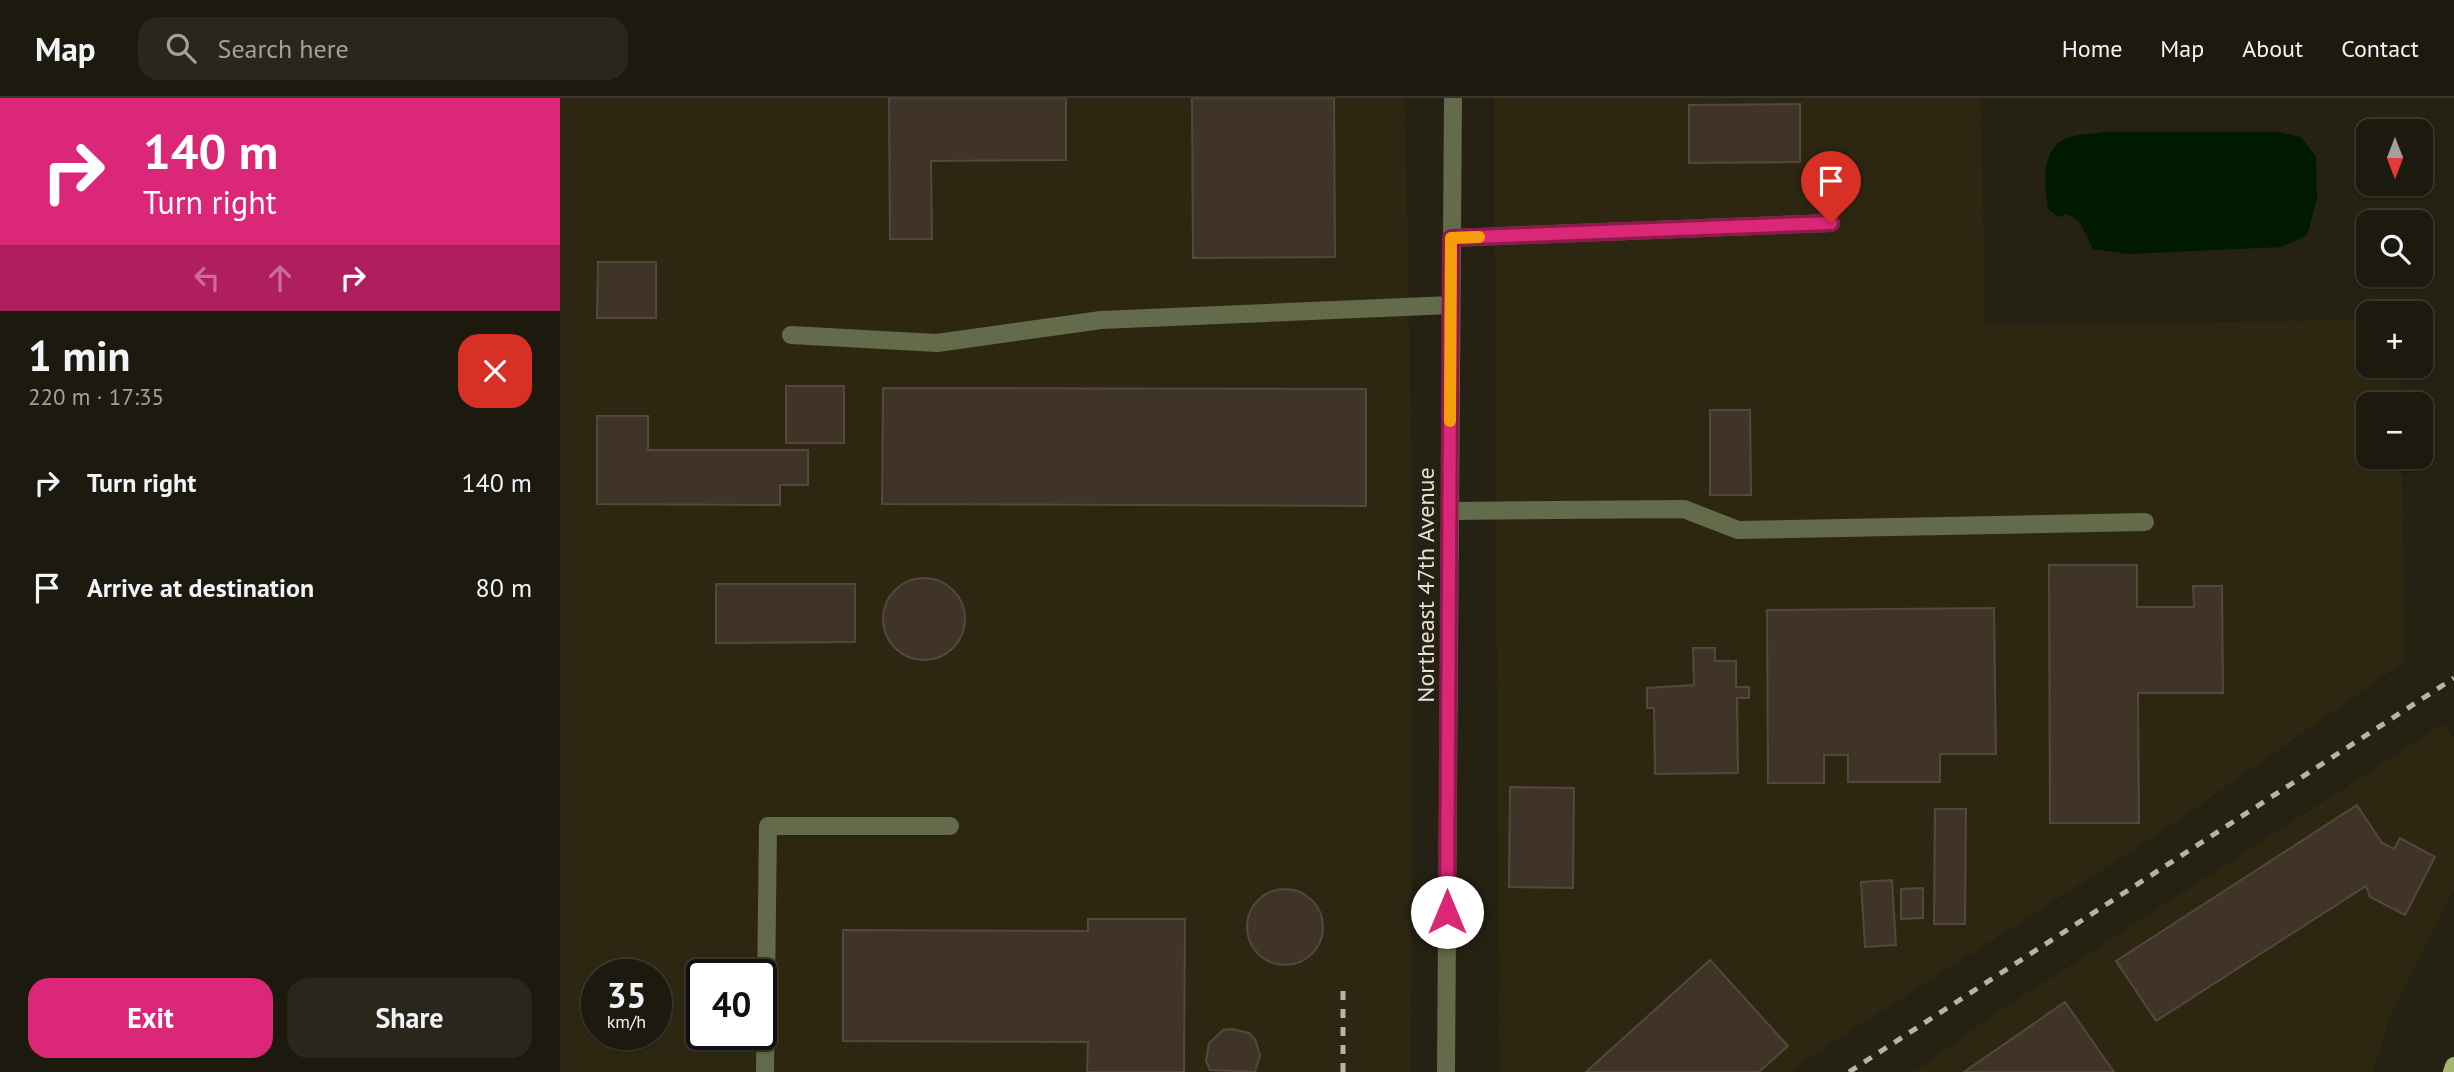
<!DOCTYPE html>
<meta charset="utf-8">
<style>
:root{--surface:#1c190e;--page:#29261c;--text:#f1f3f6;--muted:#a0a09e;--line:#3a382e;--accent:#db2777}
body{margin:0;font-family:"PT Sans",sans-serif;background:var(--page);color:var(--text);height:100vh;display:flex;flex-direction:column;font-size:26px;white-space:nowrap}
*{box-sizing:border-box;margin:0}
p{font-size:23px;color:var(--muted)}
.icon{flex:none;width:38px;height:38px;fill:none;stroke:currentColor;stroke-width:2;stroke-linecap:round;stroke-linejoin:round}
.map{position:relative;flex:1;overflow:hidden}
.panel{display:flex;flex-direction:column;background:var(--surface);width:560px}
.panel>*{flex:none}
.hud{background:#db2777;color:#fff;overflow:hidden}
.needle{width:46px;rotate:180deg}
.tools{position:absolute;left:1796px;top:21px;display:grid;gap:14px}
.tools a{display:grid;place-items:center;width:77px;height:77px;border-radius:14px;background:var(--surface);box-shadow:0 2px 5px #0004,0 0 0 2px var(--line);font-size:35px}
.speed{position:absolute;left:21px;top:861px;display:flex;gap:14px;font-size:35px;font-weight:700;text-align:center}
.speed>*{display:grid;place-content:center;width:91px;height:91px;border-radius:50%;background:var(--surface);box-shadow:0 2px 5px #0004,0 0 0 2px var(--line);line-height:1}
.speed small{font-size:18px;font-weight:400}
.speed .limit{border:4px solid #111;border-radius:10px;background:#fff;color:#111}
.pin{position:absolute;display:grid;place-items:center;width:60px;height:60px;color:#fff;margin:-72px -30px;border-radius:50% 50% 50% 0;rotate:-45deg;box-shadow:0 0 7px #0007}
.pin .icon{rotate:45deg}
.me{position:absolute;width:77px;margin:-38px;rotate:0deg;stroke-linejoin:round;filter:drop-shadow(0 0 5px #0008)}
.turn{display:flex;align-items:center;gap:24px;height:147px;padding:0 28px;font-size:32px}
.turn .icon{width:91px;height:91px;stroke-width:2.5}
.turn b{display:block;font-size:49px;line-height:60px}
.lanes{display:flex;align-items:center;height:66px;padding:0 28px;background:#0003;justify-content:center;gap:35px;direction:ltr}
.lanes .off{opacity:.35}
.round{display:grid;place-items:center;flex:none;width:74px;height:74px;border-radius:21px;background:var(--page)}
.head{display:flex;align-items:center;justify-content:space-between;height:119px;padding:0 28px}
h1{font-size:42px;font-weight:600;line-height:52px}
.action{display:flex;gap:14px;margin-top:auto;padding:14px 28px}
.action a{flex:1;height:80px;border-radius:21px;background:var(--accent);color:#fff;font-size:28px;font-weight:600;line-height:80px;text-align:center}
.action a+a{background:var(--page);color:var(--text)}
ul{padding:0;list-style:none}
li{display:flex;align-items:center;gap:21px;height:105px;padding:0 28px}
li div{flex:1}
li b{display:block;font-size:26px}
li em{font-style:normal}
header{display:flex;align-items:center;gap:42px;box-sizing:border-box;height:98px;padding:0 35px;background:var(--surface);border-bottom:2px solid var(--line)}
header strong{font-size:33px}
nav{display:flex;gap:38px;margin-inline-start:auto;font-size:24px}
.search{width:490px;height:63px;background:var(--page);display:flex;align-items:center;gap:18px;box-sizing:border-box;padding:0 24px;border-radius:21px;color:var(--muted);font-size:26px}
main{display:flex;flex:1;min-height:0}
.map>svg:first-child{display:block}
.built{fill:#2d2712;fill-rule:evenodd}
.water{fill:#001a01}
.building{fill:#403429;stroke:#54473c;stroke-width:2}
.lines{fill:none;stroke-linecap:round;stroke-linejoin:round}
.minor{stroke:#636b4a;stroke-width:18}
.major{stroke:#a6b671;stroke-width:18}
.rail{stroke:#b6b3a8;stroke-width:5;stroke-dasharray:9 9;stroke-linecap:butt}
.route-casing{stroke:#8e194d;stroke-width:18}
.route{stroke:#db2777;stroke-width:12}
.slow{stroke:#f59e0b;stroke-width:12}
.labels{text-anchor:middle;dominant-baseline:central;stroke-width:7;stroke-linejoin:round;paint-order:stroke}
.street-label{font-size:24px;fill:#e5e2d9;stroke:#252113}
</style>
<header>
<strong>Map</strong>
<div class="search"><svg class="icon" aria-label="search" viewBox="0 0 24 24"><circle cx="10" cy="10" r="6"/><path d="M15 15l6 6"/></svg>Search here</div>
<nav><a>Home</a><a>Map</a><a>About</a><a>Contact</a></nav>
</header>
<main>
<section class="panel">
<div class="hud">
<div class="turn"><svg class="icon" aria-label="right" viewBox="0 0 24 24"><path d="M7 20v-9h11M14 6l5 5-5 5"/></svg><div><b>140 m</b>Turn right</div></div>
<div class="lanes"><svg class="icon off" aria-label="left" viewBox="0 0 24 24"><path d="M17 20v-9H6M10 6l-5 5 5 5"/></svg><svg class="icon off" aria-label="ahead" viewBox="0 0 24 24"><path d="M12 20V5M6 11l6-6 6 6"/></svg><svg class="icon" aria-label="right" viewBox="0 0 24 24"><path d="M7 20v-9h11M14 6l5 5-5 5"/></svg></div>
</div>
<div class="head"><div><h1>1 min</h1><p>220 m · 17:35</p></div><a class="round" style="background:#d93025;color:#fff"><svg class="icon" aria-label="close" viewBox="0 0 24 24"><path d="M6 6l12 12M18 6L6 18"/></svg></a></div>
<ul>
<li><svg class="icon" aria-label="right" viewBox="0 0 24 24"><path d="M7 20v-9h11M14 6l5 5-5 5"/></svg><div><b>Turn right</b></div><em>140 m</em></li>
<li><svg class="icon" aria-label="arrive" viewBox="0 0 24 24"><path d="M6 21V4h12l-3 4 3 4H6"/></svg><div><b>Arrive at destination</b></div><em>80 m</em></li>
</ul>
<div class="action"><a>Exit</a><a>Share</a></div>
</section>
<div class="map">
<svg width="1894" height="974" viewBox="0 0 1894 974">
<rect width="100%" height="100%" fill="#252113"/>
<path class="built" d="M0,0H845L853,435L851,974H0ZM37,877H96V936H37ZM142,877H201V936H142Z
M934,0H1421L1425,227L1808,222V268H1841L1842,306H1808V359H1842L1845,563L1594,739L1250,959L1234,974H939Z
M1883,626L1894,639V793L1832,913L1813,974H1354L1429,920Z"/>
<path class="water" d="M1543,34H1718L1741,39L1756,59L1757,101L1747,137L1721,149L1568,156L1533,151L1519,123L1507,116L1498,119L1488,111C1485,89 1480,52 1505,41C1516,36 1532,36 1543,34Z"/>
<path class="building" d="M329,0H506V62L371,63L372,141H330Z
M632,0H774L775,159L633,160Z
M1240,6V64L1129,65V7Z
M38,164H96V220H37Z
M226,288H284V345H226Z
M323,290L806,291V408L322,406Z
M1150,312H1190L1191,397H1150Z
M37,318H88V352H248V387H220V407L37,406Z
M1489,467H1577V509H1634L1633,488H1662L1663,595H1578L1579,725H1490Z
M323 521a41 41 0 1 1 82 0a41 41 0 1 1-82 0Z
M156,486H295V544L156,545Z
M1434,510L1436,656H1380V684H1288V657H1264V685H1208L1207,512Z
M1133,550H1155V563H1176V589H1189V600H1177L1178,675L1095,676L1094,610H1087V590L1134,587Z
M950,689L1014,690L1013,790L949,789Z
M1797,707L1822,745L1834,751L1840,740L1875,759L1845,817L1810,799L1806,788L1596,923L1556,863Z
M1375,711H1406L1405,826H1374Z
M1332,782L1336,847L1305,849L1301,784Z
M1363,790V820L1341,821V791Z
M687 829a38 38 0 1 1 76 0a38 38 0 1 1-76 0Z
M528,821H625L624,974H527L528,944L283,943V832L528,833Z
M1150,862L1228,948L1199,974H1026Z
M1505,904L1554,974H1404Z
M672,931L689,935L695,941L700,957L695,974L650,972L646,963L649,945L663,932Z"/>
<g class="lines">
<path class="minor" d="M891,140L1271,125
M231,237L377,245L541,222L891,207
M890,413L1124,411L1178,432L1585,424
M205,974L208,728H390
M886,974L893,0"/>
<path class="major" d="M1892,974L1894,968"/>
<path class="rail" d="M783,974V892
M1289,974L1894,580"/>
</g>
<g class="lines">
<defs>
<path id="route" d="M887,814L891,140L1271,125"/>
</defs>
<use href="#route" class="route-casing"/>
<use href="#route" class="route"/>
<path class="slow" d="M890,323L891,140L919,139"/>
</g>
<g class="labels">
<g class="street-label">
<text transform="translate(865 487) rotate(-90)">Northeast 47th Avenue</text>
</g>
</g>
</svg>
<div class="tools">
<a><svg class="needle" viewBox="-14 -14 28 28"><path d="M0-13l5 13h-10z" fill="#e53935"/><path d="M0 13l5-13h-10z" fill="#a0a09e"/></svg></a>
<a><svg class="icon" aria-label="search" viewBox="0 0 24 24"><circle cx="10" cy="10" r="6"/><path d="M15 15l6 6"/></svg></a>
<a>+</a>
<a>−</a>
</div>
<div class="speed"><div>35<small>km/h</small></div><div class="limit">40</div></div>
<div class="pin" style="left:1271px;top:125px;background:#d93025"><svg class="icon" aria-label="arrive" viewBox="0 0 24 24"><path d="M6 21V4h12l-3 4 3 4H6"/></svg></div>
<svg class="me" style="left:887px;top:814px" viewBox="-20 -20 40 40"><circle r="19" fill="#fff"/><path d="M0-13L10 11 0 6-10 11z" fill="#db2777"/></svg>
</div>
</main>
